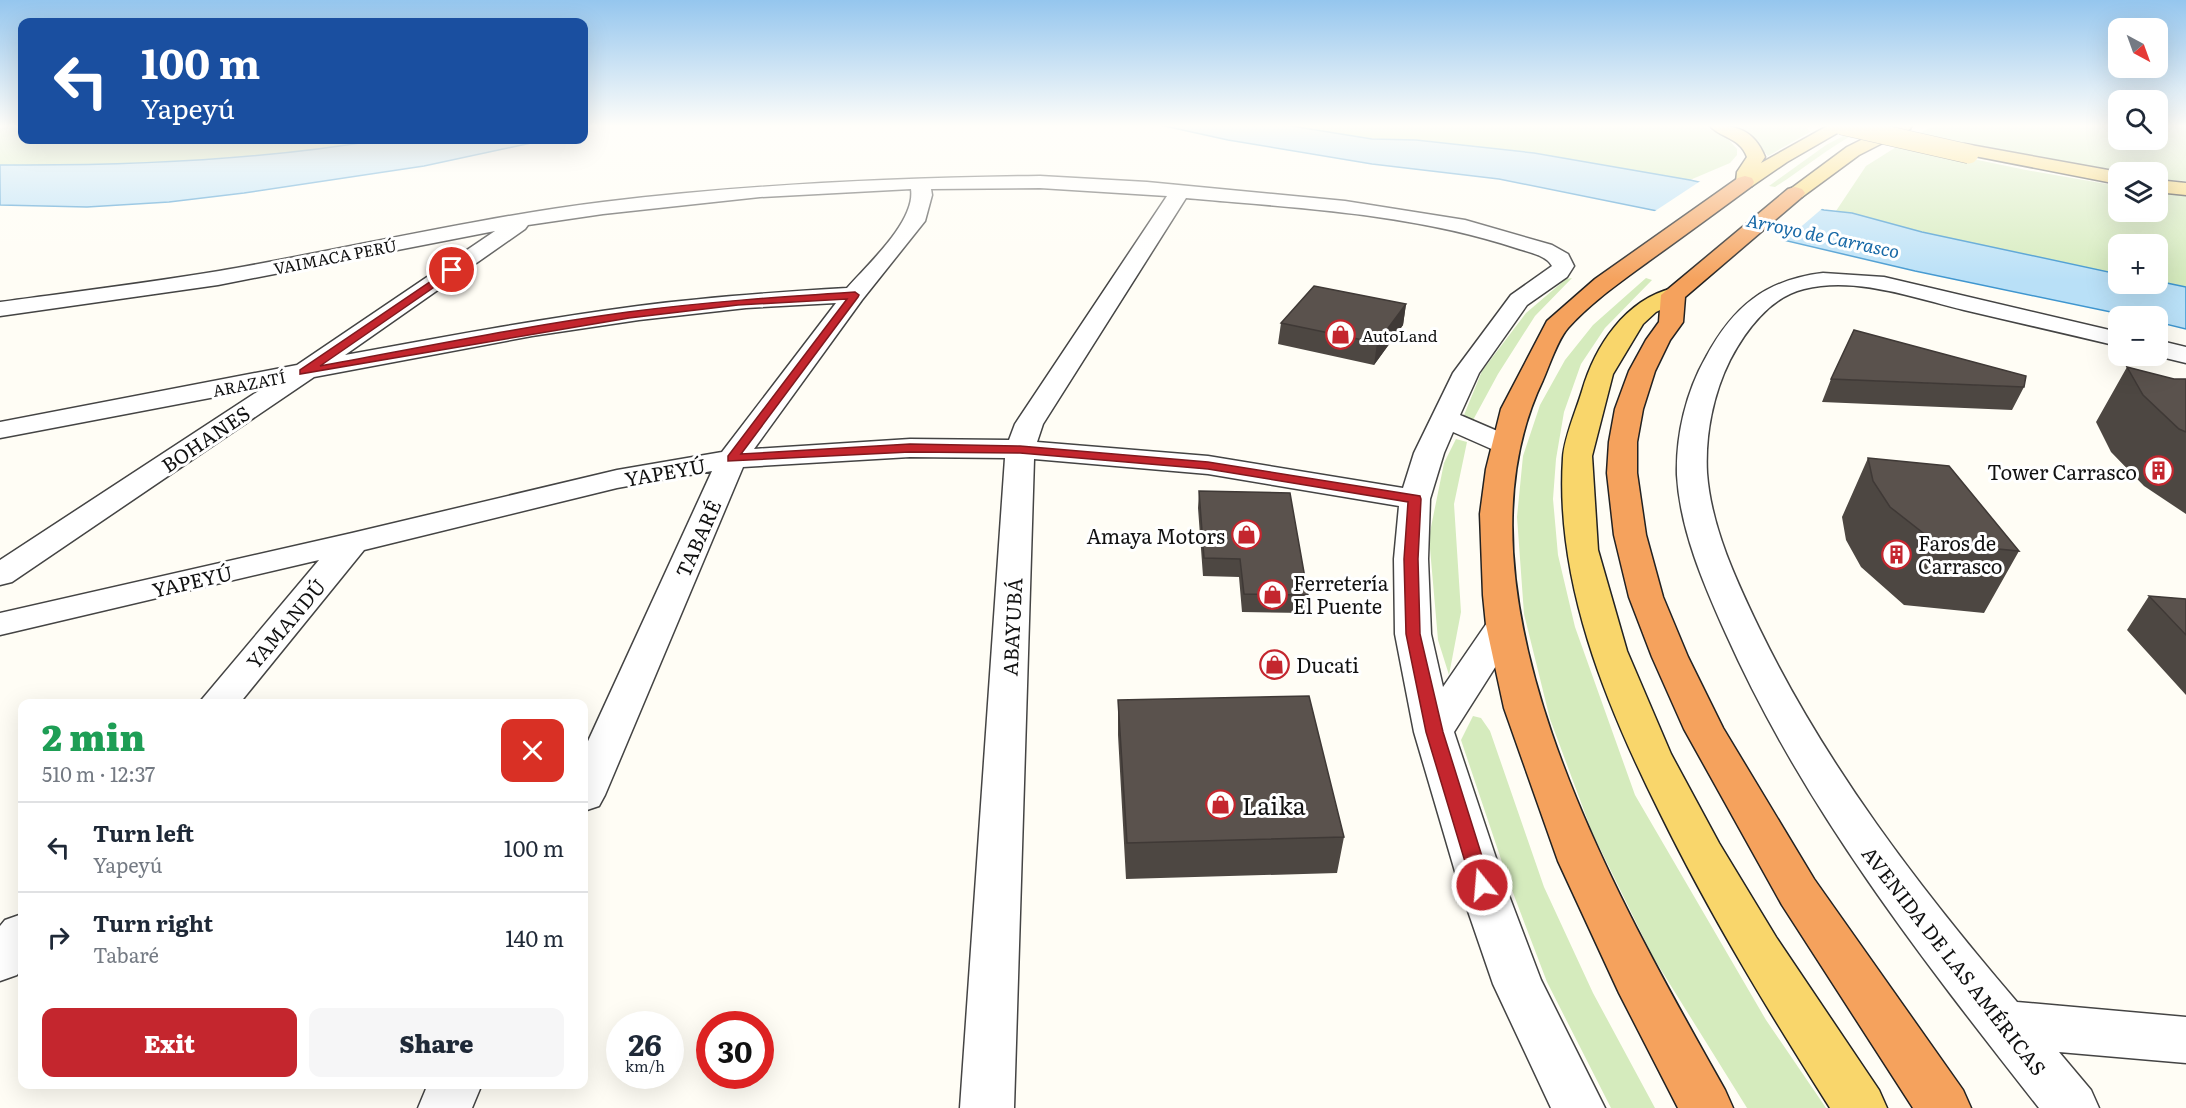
<!DOCTYPE html>
<meta charset="utf-8">
<style>
:root{--surface:#fff;--page:#f6f6f7;--text:#1f2937;--muted:#747a83;--line:#e0e1e3;--accent:#c4262e}
body{margin:0;font-family:Literata,serif;background:var(--page);color:var(--text);height:100vh;display:flex;flex-direction:column;font-size:22px;white-space:nowrap}
*{box-sizing:border-box;margin:0}
p{font-size:20px;color:var(--muted)}
.icon{flex:none;width:33px;height:33px;fill:none;stroke:currentColor;stroke-width:2;stroke-linecap:round;stroke-linejoin:round}
.map{position:relative;flex:1;overflow:hidden}
.drawer{position:absolute;left:18px;top:699px;width:570px;height:390px;display:flex;flex-direction:column;background:var(--surface);border-radius:12px;box-shadow:0 6px 24px #0002}
.drawer>*{flex:none}
.hud{position:absolute;left:18px;top:18px;width:570px;height:126px;border-radius:12px;box-shadow:0 6px 24px #0002;background:#1a4fa0;color:#fff;overflow:hidden}
.needle{width:39px;rotate:139deg}
.buttons{position:absolute;left:2108px;top:18px;display:grid;gap:12px}
.buttons a{display:grid;place-items:center;width:60px;height:60px;border-radius:12px;background:var(--surface);box-shadow:0 6px 24px #0002;font-size:30px}
.speed{position:absolute;left:606px;top:1011px;display:flex;gap:12px;font-size:30px;font-weight:700;text-align:center}
.speed>*{display:grid;place-content:center;width:78px;height:78px;border-radius:50%;background:var(--surface);box-shadow:0 6px 24px #0002;line-height:1}
.speed small{font-size:15px;font-weight:400}
.speed .limit{border:9px solid #d22;background:#fff;color:#111}
.pin{position:absolute;display:grid;place-items:center;width:51px;height:51px;color:#fff;margin:-26px;border:3px solid #fff;border-radius:50%;box-shadow:0 2px 6px #0007}
.me{position:absolute;width:66px;margin:-33px;rotate:343deg;stroke-linejoin:round;filter:drop-shadow(0 0 4px #0008)}
.turn{display:flex;align-items:center;gap:21px;height:126px;padding:0 24px;font-size:27px}
.turn .icon{width:78px;height:78px;stroke-width:2.5}
.turn b{display:block;font-size:42px;line-height:51px}
.round{display:grid;place-items:center;flex:none;width:63px;height:63px;border-radius:12px;background:var(--page)}
.headline{display:flex;align-items:center;justify-content:space-between;height:102px;padding:0 24px}
h1{font-size:36px;font-weight:800;line-height:45px;color:#1e9e55}
.button{display:flex;gap:12px;margin-top:auto;padding:12px 24px}
.button a{flex:1;height:69px;border-radius:12px;background:var(--accent);color:#fff;font-size:24px;font-weight:800;line-height:69px;text-align:center}
.button a+a{background:var(--page);color:var(--text)}
ul{padding:0;list-style:none}
li{display:flex;align-items:center;gap:18px;height:90px;padding:0 24px;border-top:2px solid var(--line)}
li div{flex:1}
li b{display:block;font-size:22px}
li em{font-style:normal}
.map>svg:first-child{display:block}
.green{fill:#d5ebbd}
.water{fill:#b9e0f7;stroke:#3f96cf;stroke-width:1.5}
.pier{fill:#fffdf5}
.lines{fill:none;stroke-linecap:round;stroke-linejoin:round}
.minor-casing{stroke:#444;stroke-width:3}
.major-casing{stroke:#222;stroke-width:3}
.highway-casing{stroke:#222;stroke-width:3}
.minor{fill:#fff;fill-rule:evenodd}
.major{fill:#f9d66b;fill-rule:evenodd}
.highway{fill:#f5a25d;fill-rule:evenodd}
.major-bridge-casing{stroke:#222;stroke-width:20;stroke-linecap:butt}
.major-bridge{stroke:#f9d66b;stroke-width:19}
.wall{fill:#4d4742}
.shaded-wall{fill:#3f3936}
.building{fill:#5a524d;stroke:#3f3936;stroke-width:1.5}
.route{fill:#c4262e;stroke:#7f191e;stroke-width:1.5}
.labels{text-anchor:middle;dominant-baseline:central;stroke-width:6;stroke-linejoin:round;paint-order:stroke}
.far-street-label{font-size:16px;fill:#111;stroke:#fff}
.far-poi-label{font-size:16px;fill:#111;stroke:#fff;text-anchor:start}
.far-water-label{font-size:18px;font-style:italic;fill:#1768a6;stroke:#fff}
.street-label{font-size:20px;fill:#111;stroke:#fff}
.poi-label{font-size:20px;fill:#111;stroke:#fff;text-anchor:start}
.near-poi-label{font-size:24px;fill:#111;stroke:#fff;text-anchor:start}
</style>
<div class="map">
<svg width="2186" height="1108" viewBox="0 0 2186 1108">
<rect width="100%" height="100%" fill="#fffdf5"/>
<path class="green" d="M10,125H22V140H379C254,161 126,166 0,165V129Z
M1285,125H1701L1726,137L1737,149V155L1730,163L1690,180L1534,153L1416,140L1372,139Z
M1726,125H1813L1807,128L1810,132L1768,156L1755,142Z
M1936,125H2118V140H2157V125H2186V181L2157,179V172H2118V175L1915,135Z
M1851,132L1856,133C1827,149 1802,170 1775,187L1769,186L1826,145Z
M1901,144L2026,170L2118,186V212H2157V190L2186,193V287L2157,281V244H2118V274L1922,232L1852,213L1836,211L1866,166Z
M1572,278L1535,316L1498,374L1472,422L1464,415L1482,371L1526,313L1566,279Z
M1646,278L1652,280L1605,328L1581,364L1564,412L1556,459L1553,499L1558,555L1575,627L1635,795L1766,1020L1826,1108H1747L1653,957L1592,832L1550,719L1524,614L1517,517L1523,456L1540,405L1565,360L1593,325Z
M1456,439L1467,442L1454,504L1461,612L1449,675L1438,640L1429,537L1444,463Z
M1473,716L1481,718L1490,731L1544,887L1593,993L1655,1108H1611L1547,982L1507,877L1461,740Z"/>
<path class="water" d="M1160,125H1285L1372,139L1416,140L1534,153L1690,180L1824,210L1852,213L1922,232L2118,274V284H2157V281L2186,287V329L2157,322V316H2130L1915,271L1677,215L1499,179L1372,164L1228,140Z
M379,140H545L424,166L244,193L169,202L87,207L0,205V165C126,166 254,161 379,140Z"/>
<path class="pier" d="M1702,180L1824,207L1782,243L1652,213Z"/>
<g class="lines">
<defs>
<path id="minor" d="M1040,176L1147,182L1345,201L1465,220L1552,245L1568,254L1574,266L1567,277L1527,305L1479,373L1460,415L1516,439L1520,445L1516,451L1506,454L1496,451L1453,432L1444,453L1430,499L1428,559L1431,634L1443,687L1491,617L1504,614L1517,617L1522,625L1454,732L1505,885L1541,980L1605,1108H1551L1493,984L1459,885L1414,732L1395,634L1394,559L1399,506L1208,474L1034,459L1014,1108H960L1005,458L910,457L743,467L605,795L599,806L584,811V750L712,471L617,488L364,550L239,704H198L319,560L0,635V613L352,533L617,470L722,452L836,303L746,308L639,320L532,336L314,377L12,582L0,585V560L263,388L0,438V422L297,365L495,231L218,285L0,316V302C73,292 147,283 219,271C347,249 474,218 603,202C749,184 894,178 1040,176ZM1040,188L1167,196L1015,424L1009,440L910,439L754,449L862,300L925,221L932,195L931,189ZM911,189C916,221 867,265 847,288C777,292 707,297 638,306C540,319 442,337 345,355L525,229L528,225L603,214L760,197ZM1186,198C1296,208 1410,213 1516,248C1528,252 1546,255 1552,266L1511,295L1453,373L1414,453L1403,488L1208,456L1037,442L1043,424Z
M1823,273L1884,277L2118,332V346C2067,334 2016,322 1964,310C1914,298 1856,276 1804,289C1770,297 1745,331 1730,360C1713,394 1705,435 1707,473C1711,527 1736,580 1759,628C1826,766 1918,886 2017,1002L2186,1017V1063L2059,1052L2091,1090L2099,1108H2039C1922,959 1804,809 1726,634C1704,585 1680,530 1677,475C1676,435 1686,392 1706,357C1733,307 1765,280 1823,273Z
M2157,340L2186,347V363L2157,356Z
M22,914V968L17,975L0,981V926L5,920Z
M428,1084H482L472,1108H418Z"/>
<path id="major" d="M1709,125C1735,125 1754,129 1765,157L1761,163L1829,125H1851L1787,162L1752,186H1738L1736,182L1737,172L1747,157C1740,137 1720,138 1709,125Z
M1891,125H1912L1910,129L1859,155L1802,197H1788L1785,193L1847,147Z
M1965,144L2119,172L2118,184L1959,153L1956,149L1959,145Z
M2157,180L2186,183V195L2157,192Z
M1673,288L1681,290L1685,295L1681,300L1656,312L1643,324L1613,374L1592,456L1598,550L1627,651L1671,754L1719,843L1776,937L1879,1090L1887,1108H1830C1769,1012 1710,915 1660,813C1606,705 1555,582 1563,458C1564,438 1576,411 1582,391C1595,346 1625,300 1673,288Z"/>
<path id="highway" d="M1745,176L1752,178L1754,182L1752,186C1718,211 1684,236 1649,261C1622,281 1591,302 1568,328C1557,341 1550,364 1543,380C1440,595 1620,903 1725,1090L1733,1108H1678L1619,993L1558,861L1504,708L1486,625L1483,595L1480,514L1486,469L1501,409L1547,321L1595,279L1738,178Z
M1795,187L1802,189L1805,193L1802,197L1685,297L1683,322L1670,340L1655,371L1643,409L1637,442V473L1646,535L1663,597L1688,657L1723,728L1814,879L1963,1090L1971,1108H1913L1782,905L1684,729L1652,657L1629,597L1614,535L1607,473L1609,442L1615,409L1629,371L1646,340L1659,322L1661,295L1788,189Z"/>
</defs>
<use href="#minor" class="minor-casing"/>
<use href="#major" class="major-casing"/>
<use href="#highway" class="highway-casing"/>
<use href="#minor" class="minor"/>
<use href="#major" class="major"/>
<use href="#highway" class="highway"/>
<defs>
<path id="major-bridge" d="M1841,125L1969,154"/>
</defs>
<use href="#major-bridge" class="major-bridge-casing"/>
<use href="#major-bridge" class="major-bridge"/>
</g>
<path class="wall" d="M1406,304L1403,325L1374,365L1278,344L1281,323Z
M2127,367L2174,379H2186V514L2144,486L2111,452L2096,422Z
M1831,379L2024,387L2012,410L1822,402Z
M1868,458L2019,551L1984,613L1904,605L1861,567L1846,540L1842,517Z
M1199,491L1308,595L1306,613L1242,612L1239,577L1203,576L1198,508Z
M2149,596L2186,599V695L2127,630Z
M1118,700L1344,837L1337,873L1126,879L1118,735Z"/>
<path class="shaded-wall" d="M1406,304L1403,325L1374,365L1377,343Z"/>
<path class="building" d="M1314,286L1406,304L1377,343L1281,323Z
M1854,330L2026,376L2024,387L1831,379Z
M2127,367L2174,379H2186V432L2179,429L2143,395Z
M1868,458L1949,466L2019,551L1936,543L1890,507L1873,481Z
M1199,491L1290,493L1308,595L1244,594L1240,559L1204,558Z
M2149,596L2186,599V635Z
M1309,696L1344,837L1127,843L1118,700Z"/>
<linearGradient id="sky" x2="0" y2="1"><stop stop-color="#95c6ee"/><stop offset="0.45" stop-color="#fffefa"/><stop offset="1" stop-color="#fffefa" stop-opacity="0"/></linearGradient>
<rect width="2186" height="280" fill="url(#sky)"/>
<path class="route" d="M452,267L457,270L456,272L320,366C423,347 525,326 628,312C704,302 779,297 855,292L859,295L858,297L741,454L910,444L1020,446L1208,462L1420,496L1421,499L1418,559L1420,634L1443,732L1491,885L1488,890L1482,892L1475,890L1472,885L1426,732L1406,634L1404,559L1408,502L1208,469L1020,453L910,452L728,461V456L847,299L738,305L629,318L300,374V370Z"/>
<defs>
<symbol id="shop-ring" viewBox="-11 -11 22 22"><circle r="9.5" fill="#fff" stroke="#c4262e" stroke-width="1.5"/><path d="M-5-2.5h2.3a2.7 3.5 0 0 1 5.4 0H5L5.5 6h-11ZM-1.5-2.5h3a1.5 2.3 0 0 0-3 0Z" fill="#c4262e"/></symbol>
<symbol id="building-ring" viewBox="-11 -11 22 22"><circle r="9.5" fill="#fff" stroke="#c4262e" stroke-width="1.5"/><path d="M-4-6H4V6H1V3H-1V6H-4ZM-2.5-4.3h1.7v1.8h-1.7ZM.8-4.3h1.7v1.8H.8ZM-2.5-1h1.7V.8h-1.7ZM.8-1h1.7V.8H.8Z" fill="#c4262e"/></symbol>
</defs>
<g fill-rule="evenodd">
<use href="#shop-ring" x="1324" y="318" width="33" height="33"/>
<use href="#building-ring" x="2142" y="454" width="33" height="33"/>
<use href="#shop-ring" x="1230" y="518" width="33" height="33"/>
<use href="#building-ring" x="1880" y="538" width="33" height="33"/>
<use href="#shop-ring" x="1256" y="578" width="33" height="33"/>
<use href="#shop-ring" x="1258" y="648" width="33" height="33"/>
<use href="#shop-ring" x="1204" y="788" width="33" height="33"/>
</g>
<g class="labels">
<g class="far-street-label">
<text transform="translate(335 256) rotate(-11)">VAIMACA PERÚ</text>
<text transform="translate(249 383) rotate(-11)">ARAZATÍ</text>
</g>
<g class="far-poi-label">
<text x="1362" y="335">AutoLand</text>
</g>
<g class="far-water-label">
<text transform="translate(1823 235) rotate(12)">Arroyo de Carrasco</text>
</g>
<g class="street-label">
<text transform="translate(205 438) rotate(-34)">BOHANES</text>
<text transform="translate(665 471) rotate(-10)">YAPEYÚ</text>
<text transform="translate(697 538) rotate(-66)">TABARÉ</text>
<text transform="translate(192 580) rotate(-13)">YAPEYÚ</text>
<text transform="translate(285 623) rotate(-50)">YAMANDÚ</text>
<text transform="translate(1011 627) rotate(-87)">ABAYUBÁ</text>
<text transform="translate(1955 960) rotate(52)">AVENIDA DE LAS AMÉRICAS</text>
</g>
<g class="poi-label">
<text x="2137" y="471" text-anchor="end">Tower Carrasco</text>
<text x="1225" y="535" text-anchor="end">Amaya Motors</text>
<text x="1918" y="542">Faros de<tspan x="1918" dy="23">Carrasco</tspan></text>
<text x="1293" y="582">Ferretería<tspan x="1293" dy="23">El Puente</tspan></text>
<text x="1296" y="664">Ducati</text>
</g>
<g class="near-poi-label">
<text x="1242" y="804">Laika</text>
</g>
</g>
</svg>
<div class="buttons">
<a><svg class="needle" viewBox="-14 -14 28 28"><path d="M0-13l5 13h-10z" fill="#e53935"/><path d="M0 13l5-13h-10z" fill="#747a83"/></svg></a>
<a><svg class="icon" aria-label="search" viewBox="0 0 24 24"><circle cx="10" cy="10" r="6"/><path d="M15 15l6 6"/></svg></a>
<a><svg class="icon" aria-label="layers" viewBox="0 0 24 24"><path d="M12 4l9 5-9 5-9-5zM3 14l9 5 9-5"/></svg></a>
<a>+</a>
<a>−</a>
</div>
<div class="speed"><div>26<small>km/h</small></div><div class="limit">30</div></div>
<div class="pin" style="left:452px;top:270px;background:#d93025"><svg class="icon" aria-label="arrive" viewBox="0 0 24 24"><path d="M6 21V4h12l-3 4 3 4H6"/></svg></div>
<svg class="me" style="left:1482px;top:885px" viewBox="-20 -20 40 40"><circle r="17" fill="#c4262e" stroke="#fff" stroke-width="3"/><path d="M0-11L8 9 0 5-8 9z" fill="#fff"/></svg>
<div class="hud">
<div class="turn"><svg class="icon" aria-label="left" viewBox="0 0 24 24"><path d="M17 20v-9H6M10 6l-5 5 5 5"/></svg><div><b>100 m</b>Yapeyú</div></div>
</div>
<section class="drawer">
<div class="headline"><div><h1>2 min</h1><p>510 m · 12:37</p></div><a class="round" style="background:#d93025;color:#fff"><svg class="icon" aria-label="close" viewBox="0 0 24 24"><path d="M6 6l12 12M18 6L6 18"/></svg></a></div>
<ul>
<li><svg class="icon" aria-label="left" viewBox="0 0 24 24"><path d="M17 20v-9H6M10 6l-5 5 5 5"/></svg><div><b>Turn left</b><p>Yapeyú</p></div><em>100 m</em></li>
<li><svg class="icon" aria-label="right" viewBox="0 0 24 24"><path d="M7 20v-9h11M14 6l5 5-5 5"/></svg><div><b>Turn right</b><p>Tabaré</p></div><em>140 m</em></li>
</ul>
<div class="button"><a>Exit</a><a>Share</a></div>
</section>
</div>
